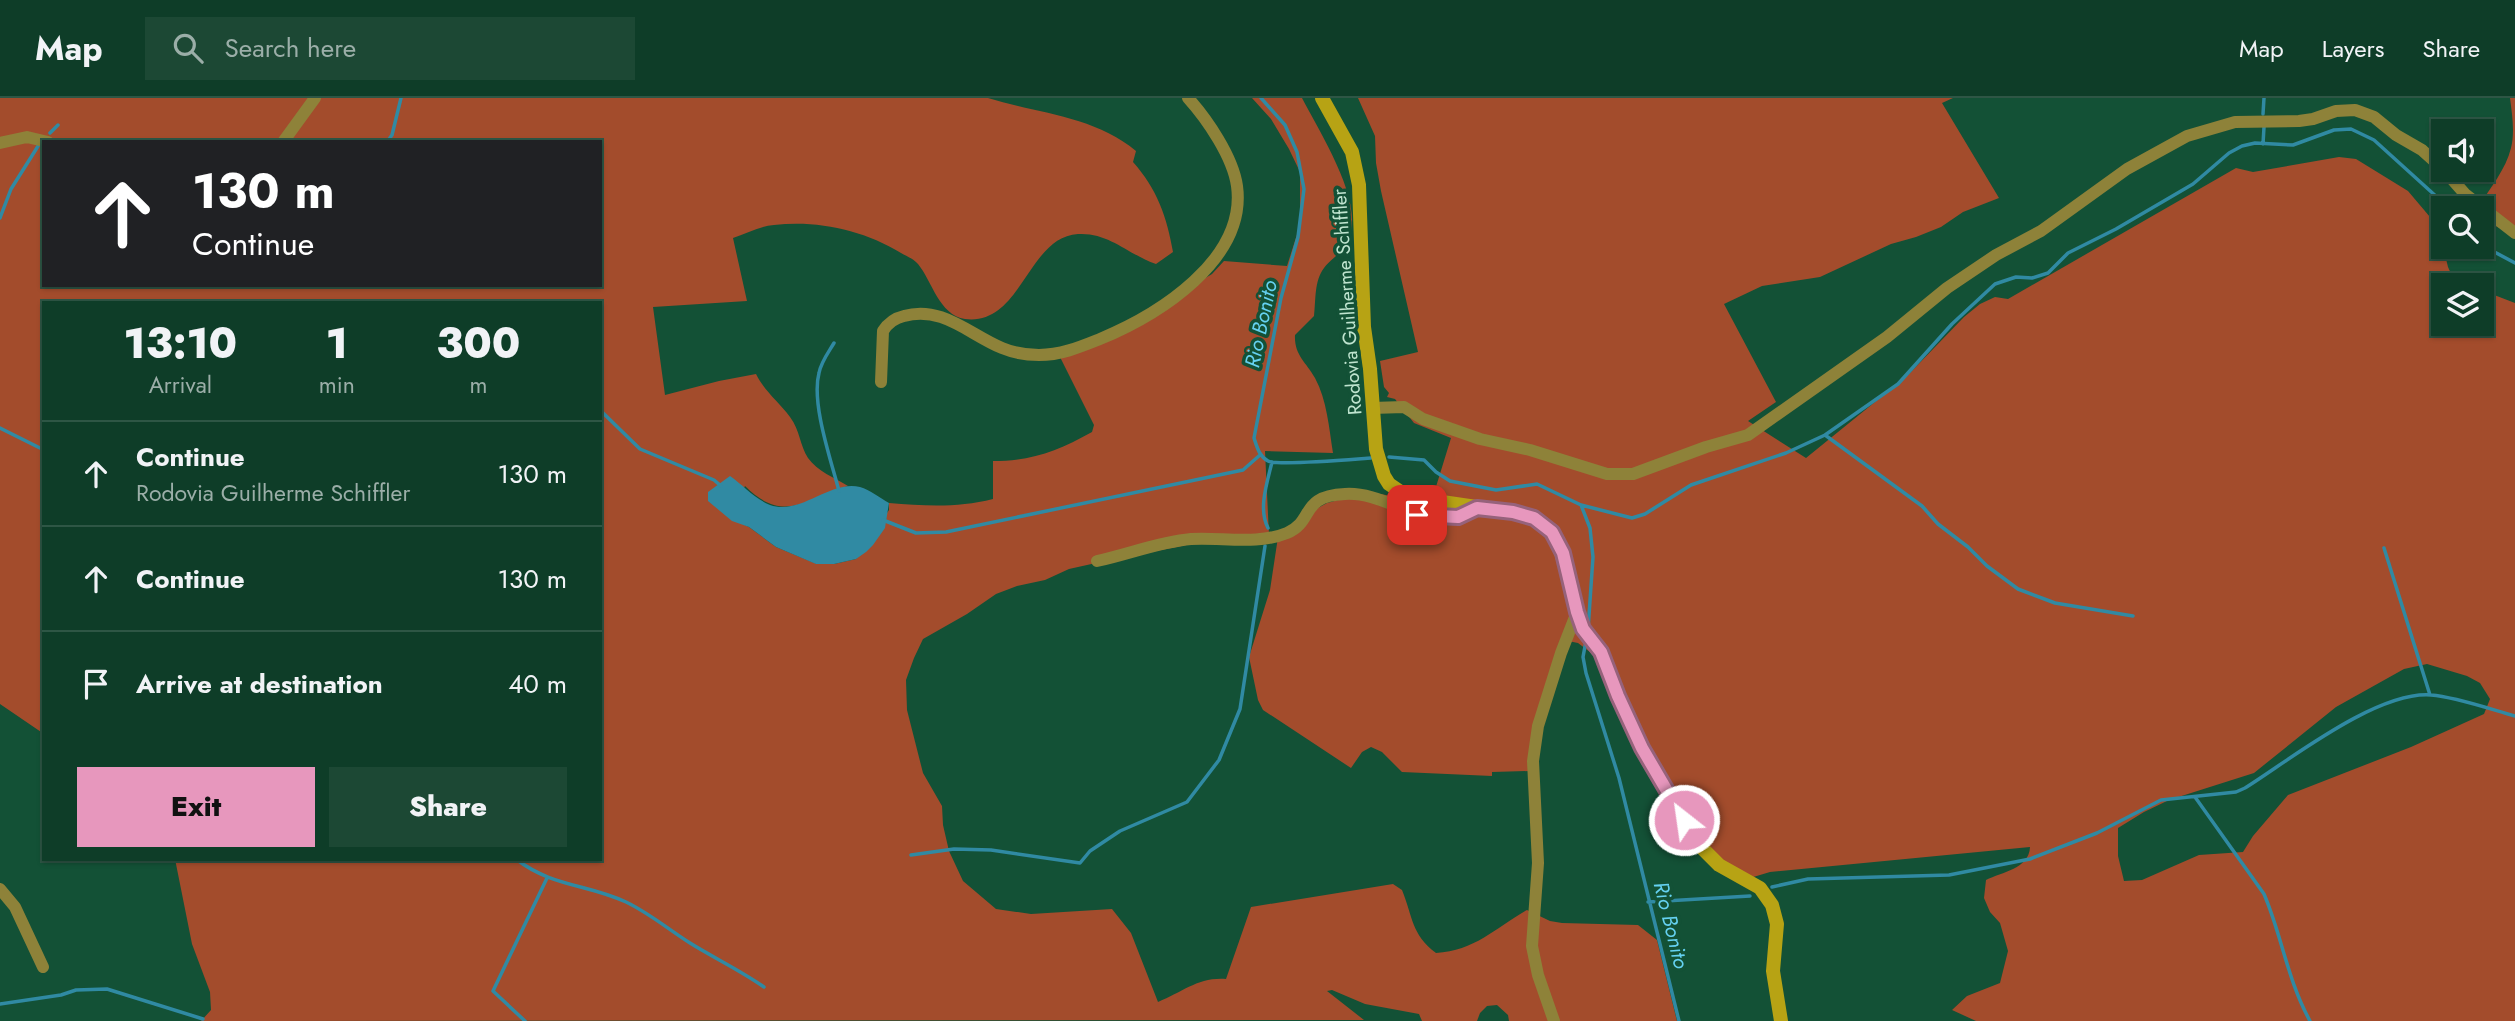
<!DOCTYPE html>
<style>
:root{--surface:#0e3d28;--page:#1c4834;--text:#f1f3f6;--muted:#9baea8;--line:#2e5645;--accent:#e797bd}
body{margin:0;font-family:Jost,sans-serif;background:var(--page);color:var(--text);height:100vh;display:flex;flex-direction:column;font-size:26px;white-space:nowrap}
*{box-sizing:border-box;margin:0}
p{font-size:23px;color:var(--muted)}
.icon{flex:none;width:38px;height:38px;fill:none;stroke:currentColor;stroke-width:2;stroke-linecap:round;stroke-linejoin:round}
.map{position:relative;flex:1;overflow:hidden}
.details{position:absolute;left:42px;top:203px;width:560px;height:560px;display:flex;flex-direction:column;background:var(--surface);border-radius:0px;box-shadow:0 2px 5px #0004,0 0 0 2px var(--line)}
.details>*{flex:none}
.hud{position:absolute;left:42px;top:42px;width:560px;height:147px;border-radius:0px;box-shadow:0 2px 5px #0004,0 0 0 2px var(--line);background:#202124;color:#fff;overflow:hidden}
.controls{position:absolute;left:2431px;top:21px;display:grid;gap:14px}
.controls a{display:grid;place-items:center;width:63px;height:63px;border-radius:0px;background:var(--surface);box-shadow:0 2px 5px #0004,0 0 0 2px var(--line);font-size:35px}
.pin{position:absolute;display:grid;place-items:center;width:60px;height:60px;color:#fff;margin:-30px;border-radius:14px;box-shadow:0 4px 10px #0006}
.me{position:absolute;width:77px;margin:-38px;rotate:330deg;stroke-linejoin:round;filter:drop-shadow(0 0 5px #0008)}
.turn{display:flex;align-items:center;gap:24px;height:147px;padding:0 35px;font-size:32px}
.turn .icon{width:91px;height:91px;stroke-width:2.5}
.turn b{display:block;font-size:49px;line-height:60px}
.eta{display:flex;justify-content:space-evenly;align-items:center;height:119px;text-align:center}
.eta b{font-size:42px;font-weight:800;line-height:49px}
.button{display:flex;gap:14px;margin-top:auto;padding:14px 35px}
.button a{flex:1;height:80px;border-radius:0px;background:var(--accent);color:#111;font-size:28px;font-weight:800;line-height:80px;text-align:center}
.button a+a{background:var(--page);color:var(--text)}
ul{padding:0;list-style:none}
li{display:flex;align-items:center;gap:21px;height:105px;padding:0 35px;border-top:2px solid var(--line)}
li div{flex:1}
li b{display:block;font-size:26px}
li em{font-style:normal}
header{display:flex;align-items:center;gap:42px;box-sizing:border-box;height:98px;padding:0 35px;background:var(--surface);border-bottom:2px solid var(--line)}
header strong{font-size:33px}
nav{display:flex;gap:38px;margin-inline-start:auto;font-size:24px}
.search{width:490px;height:63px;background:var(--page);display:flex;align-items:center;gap:18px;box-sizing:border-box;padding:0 24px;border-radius:0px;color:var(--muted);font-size:26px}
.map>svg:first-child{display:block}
.green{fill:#a34c2c;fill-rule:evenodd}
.water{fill:#308aa3}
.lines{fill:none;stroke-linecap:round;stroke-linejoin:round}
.stream{stroke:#308aa3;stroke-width:3.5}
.street{stroke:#8e8239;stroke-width:12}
.secondary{stroke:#b7a314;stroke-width:14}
.route-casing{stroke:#96627b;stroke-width:18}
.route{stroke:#e797bd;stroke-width:12}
.labels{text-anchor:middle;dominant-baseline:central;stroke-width:7;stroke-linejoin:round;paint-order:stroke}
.street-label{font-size:19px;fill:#bfe4cf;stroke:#135136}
.water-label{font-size:21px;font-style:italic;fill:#65d1f1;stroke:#135136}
</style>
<header>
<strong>Map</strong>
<div class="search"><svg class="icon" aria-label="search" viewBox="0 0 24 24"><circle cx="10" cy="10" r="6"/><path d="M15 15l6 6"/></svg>Search here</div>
<nav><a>Map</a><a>Layers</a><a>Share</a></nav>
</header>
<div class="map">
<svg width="2515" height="923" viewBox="0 0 2515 923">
<rect width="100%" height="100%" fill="#135136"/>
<path class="green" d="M0,0H988C1039,16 1094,18 1136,53L1133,64C1157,91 1167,119 1173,154L1156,166C1129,157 1109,134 1078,136C1027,139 1022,228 965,221C939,217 932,183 918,166C914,161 906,158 901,155C863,132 818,122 774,127C760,128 746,136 733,140L747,203L653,209L665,297L719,283L756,276C765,294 779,304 790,319C800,332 800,348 808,360C817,373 835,380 848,388C805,402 783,426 745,388L730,420L749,429L776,449L817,466H834L856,461L889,412V405C925,408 958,410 993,401V363C1032,363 1058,353 1092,334L1094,327L1059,257L1119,232L1212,176L1224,163L1287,168L1300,127V74L1289,51L1271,21L1252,0H1302C1319,33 1362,100 1350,136C1343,157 1335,156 1324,170C1314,183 1316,202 1314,218L1295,237C1294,257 1306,264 1315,280C1327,302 1329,330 1333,355L1265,353L1269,437L1192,446L1105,463L1069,471L1045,482L1017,488L996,496L967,516L923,541L914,560L906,582L907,612L923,675L942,708L943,727L949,753L963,783L996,811L1031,816L1112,811L1131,835L1158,904C1183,894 1198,879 1226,881L1251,809L1393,786L1402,792C1413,819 1411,836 1436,855C1475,853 1495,830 1527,812L1550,823L1562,825L1638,827L1657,842L1677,923H1509L1508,917L1497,907L1487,908L1480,915L1477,923H1422L1419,916L1365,906L1332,892L1327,893L1364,922L201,923L211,912L210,894L192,846L175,761H600V205H44V636L0,606ZM44,44H600V187H44Z
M1358,0H1953L1942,5L1999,100L1963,114L1941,129L1916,139L1891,146L1820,179L1762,188L1724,206L1776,304L1748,323L1806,360L1907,278L1964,219L1980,206L1995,199L2008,201L2236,70L2253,74L2339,59L2356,61L2408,93L2430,119L2440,136L2448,169L2456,187H2443V226H2482V195H2489L2515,205V923H1976L1952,912L1967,898L2000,885L2008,853L2000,825L1990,814L1984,800L1986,782C2002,774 2029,771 2030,749L1770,774L1750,780L1706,751L1620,607L1594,557L1578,545L1568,543L1529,673L1492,674V678L1402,674L1382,654L1371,649L1362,654L1351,670L1263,612L1258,602L1249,559L1270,492L1278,439L1307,416L1327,405L1369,394L1431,405L1451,340L1414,325L1395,301L1387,299L1389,295L1384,289L1380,263L1418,254L1381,93L1376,65L1375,38ZM2427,566L2467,578L2480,585L2490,601L2484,616L2411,649L2288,697L2253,738L2243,754L2199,757L2142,782L2124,783L2118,758V730L2144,714L2169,702L2254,675L2336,609L2404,571Z
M2510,0H2515V138L2492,126L2479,108C2490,90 2506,71 2511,50C2515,34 2512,16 2510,0Z"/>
<path class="water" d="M730,378C743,387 755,401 770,407C801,418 829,382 860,389C870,392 880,400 889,405L885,430L873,447L866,454L856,461L834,466H816L776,449L749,429L732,423L708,403V394Z"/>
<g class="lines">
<path class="stream" d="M1261,0L1285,27L1297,54L1304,91L1298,139L1281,200L1254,340C1257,349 1259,358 1268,363C1277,368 1356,361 1371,360
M2263,16L2264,0
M50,35L58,27
M387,44L392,37L401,0
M2263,46L2264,29
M0,120L11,91L40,45
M2482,144L2487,150L2515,165
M834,245C828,255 821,264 819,275C811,305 831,362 839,393
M600,312L640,351L714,382L721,388
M0,330L44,352
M1825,337L1922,408L1938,426L1968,449L1987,468L2018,491L2055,505L2133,518
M1389,359L1424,362L1436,374L1450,383L1496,392L1537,386L1581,407L1632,420L1645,416L1691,387L1786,355L1825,337L1898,286L1952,226L1995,186L2016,179L2032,180L2048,175L2068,155L2116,131L2193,86L2229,55L2242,48L2255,45L2293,47L2334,32L2351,31L2374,42L2449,110
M1581,407L1590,430L1593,459L1588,532
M883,422L916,435L946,434L1243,372L1260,357
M1268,430C1258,411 1267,385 1272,364
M2384,450L2430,597
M1586,543L1583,559L1586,575L1619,680L1679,923
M2195,699L2264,796C2282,838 2287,881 2310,923
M911,757L954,751L991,752L1080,765L1090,753L1120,733L1187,704L1219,662L1240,611L1265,448
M516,761C552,789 588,786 626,804C649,815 668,831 690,845C714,860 740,872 764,889
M1772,789L1808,781L1949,777L2030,761L2097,735L2161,702L2236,694L2245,690C2291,661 2377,593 2431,597C2456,599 2490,611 2515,618
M1648,804L1750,798
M0,906L61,897L76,892L107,891L203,921
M525,923L493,893L547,780"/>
<path class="street" d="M283,44L315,0
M0,45L27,39L48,44
M2444,72L2465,96L2515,135
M881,284L883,233C888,225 895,220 904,218C942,207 970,237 1002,250C1014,255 1026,257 1039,257C1061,257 1080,249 1100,241C1158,217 1247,162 1237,88C1233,59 1207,21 1188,0
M1372,310L1404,309L1423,321L1480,341L1530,352L1607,376H1633L1706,349L1748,337L1887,239L1947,190L1996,157L2041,133L2127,71L2187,38L2235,24L2299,23L2313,21L2336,13L2355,12L2374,19L2396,37L2422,52L2443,71
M1097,463C1129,456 1159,444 1191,441C1221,439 1258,447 1287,435C1315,423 1299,398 1345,396C1391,393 1431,441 1477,410
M0,791L15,809L43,869
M1554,923L1538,877L1532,848L1538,765L1533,663L1538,628L1561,555L1577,514"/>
<path class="secondary" d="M1322,0L1352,54L1359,87L1364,229L1370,271L1376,351L1384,378L1389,386L1408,399L1524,416L1543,426L1558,444L1583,531L1601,554L1618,598L1642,650L1698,746L1719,767L1760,790L1772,807L1777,826L1773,873L1781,923"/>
</g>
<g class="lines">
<defs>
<path id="route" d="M1417,417L1458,419L1477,410L1513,414L1534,420L1552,434L1563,455L1577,514L1583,531L1601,554L1618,598L1642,650L1684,722"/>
</defs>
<use href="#route" class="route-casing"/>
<use href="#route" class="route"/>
</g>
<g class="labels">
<g class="street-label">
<text transform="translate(1347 204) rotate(-94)">Rodovia Guilherme Schiffler</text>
</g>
<g class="water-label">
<text transform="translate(1261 226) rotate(-78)">Rio Bonito</text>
<text transform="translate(1671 827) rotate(76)">Rio Bonito</text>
</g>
</g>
</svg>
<div class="controls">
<a><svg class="icon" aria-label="sound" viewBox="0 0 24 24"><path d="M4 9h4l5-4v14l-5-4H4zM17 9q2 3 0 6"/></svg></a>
<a><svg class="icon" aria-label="search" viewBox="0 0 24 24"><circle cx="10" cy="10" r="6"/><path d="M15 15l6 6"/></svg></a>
<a><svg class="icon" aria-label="layers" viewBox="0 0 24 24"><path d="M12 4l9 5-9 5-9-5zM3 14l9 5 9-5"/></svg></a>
</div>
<div class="pin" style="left:1417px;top:417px;background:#d93025"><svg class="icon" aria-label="arrive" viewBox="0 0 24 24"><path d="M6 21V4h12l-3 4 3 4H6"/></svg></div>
<svg class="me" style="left:1684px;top:722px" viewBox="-20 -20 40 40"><circle r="17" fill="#e797bd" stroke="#fff" stroke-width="3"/><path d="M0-11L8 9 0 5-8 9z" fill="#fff"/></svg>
<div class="hud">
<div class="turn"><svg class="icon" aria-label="ahead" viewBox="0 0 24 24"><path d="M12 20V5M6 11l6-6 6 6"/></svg><div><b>130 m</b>Continue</div></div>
</div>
<section class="details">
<div class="eta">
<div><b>13:10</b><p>Arrival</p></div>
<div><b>1</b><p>min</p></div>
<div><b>300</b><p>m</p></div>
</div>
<ul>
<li><svg class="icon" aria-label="ahead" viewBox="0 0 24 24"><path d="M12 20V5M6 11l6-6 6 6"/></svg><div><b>Continue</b><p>Rodovia Guilherme Schiffler</p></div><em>130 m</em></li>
<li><svg class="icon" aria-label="ahead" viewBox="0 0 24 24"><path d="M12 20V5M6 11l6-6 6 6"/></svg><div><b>Continue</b></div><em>130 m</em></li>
<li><svg class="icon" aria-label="arrive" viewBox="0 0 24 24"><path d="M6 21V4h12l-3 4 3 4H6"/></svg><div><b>Arrive at destination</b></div><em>40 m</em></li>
</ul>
<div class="button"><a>Exit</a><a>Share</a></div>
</section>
</div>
